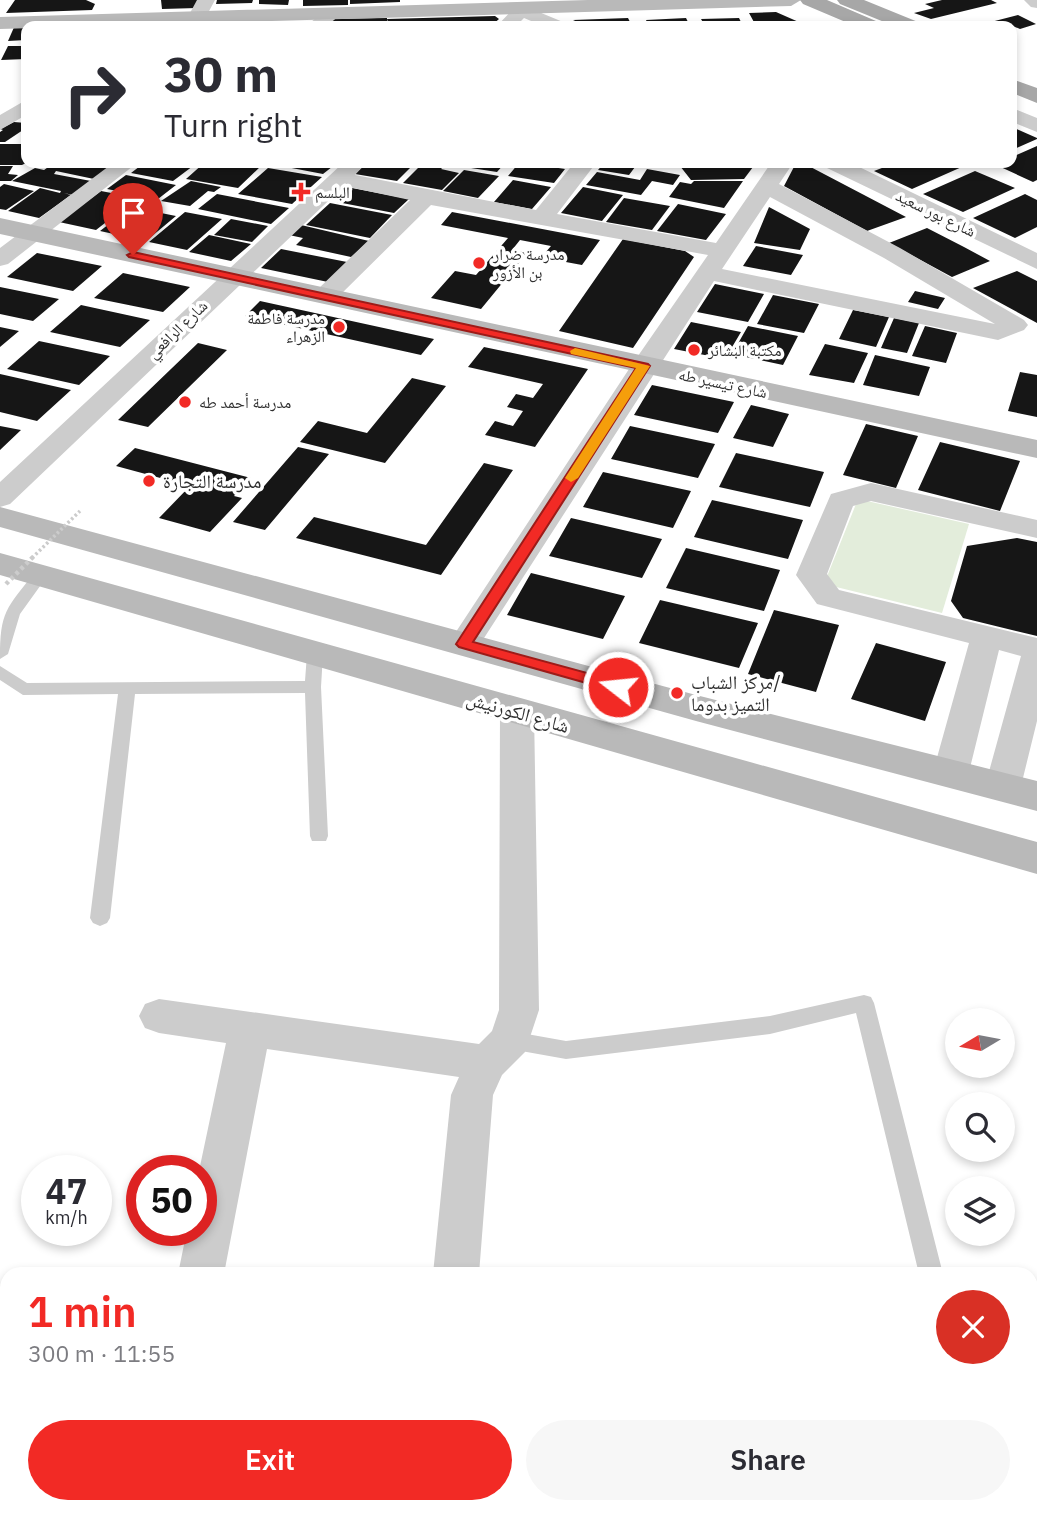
<!DOCTYPE html>
<meta charset="utf-8">
<style>
:root{--surface:#fff;--page:#f7f7f7;--text:#2b2b33;--muted:#7c7c81;--accent:#f22a25}
body{margin:0;font-family:"IBM Plex Sans","Noto Naskh Arabic",sans-serif;background:var(--page);color:var(--text);height:100vh;display:flex;flex-direction:column;font-size:26px;white-space:nowrap}
*{box-sizing:border-box;margin:0}
p{font-size:23px;color:var(--muted)}
.icon{flex:none;width:38px;height:38px;fill:none;stroke:currentColor;stroke-width:2;stroke-linecap:round;stroke-linejoin:round}
.map{position:relative;flex:1;overflow:hidden}
.details{position:absolute;left:0px;top:1267px;width:1038px;height:247px;display:flex;flex-direction:column;background:var(--surface);border-radius:21px 21px 0 0;box-shadow:0 4px 10px #0003}
.details>*{flex:none}
.hud{position:absolute;left:21px;top:21px;width:996px;height:147px;border-radius:14px;box-shadow:0 4px 10px #0003;background:#fff;color:var(--text);overflow:hidden}
.needle{width:46px;rotate:260deg}
.controls{position:absolute;left:945px;top:1008px;display:grid;gap:14px}
.controls a{display:grid;place-items:center;width:70px;height:70px;border-radius:50%;background:var(--surface);box-shadow:0 4px 10px #0003;font-size:35px}
.speed{position:absolute;left:21px;top:1155px;display:flex;gap:14px;font-size:35px;font-weight:700;text-align:center}
.speed>*{display:grid;place-content:center;width:91px;height:91px;border-radius:50%;background:var(--surface);box-shadow:0 4px 10px #0003;line-height:1}
.speed small{font-size:18px;font-weight:400}
.speed .limit{border:10px solid #d22;background:#fff;color:#111}
.pin{position:absolute;display:grid;place-items:center;width:60px;height:60px;color:#fff;margin:-72px -30px;border-radius:50% 50% 50% 0;rotate:-45deg;box-shadow:0 0 7px #0007}
.pin .icon{rotate:45deg}
.me{position:absolute;width:77px;margin:-38px;rotate:286deg;stroke-linejoin:round;filter:drop-shadow(0 0 5px #0008)}
.turn{display:flex;align-items:center;gap:24px;height:147px;padding:0 28px;font-size:32px}
.turn .icon{width:91px;height:91px;stroke-width:2.5}
.turn b{display:block;font-size:49px;line-height:60px}
.round{display:grid;place-items:center;flex:none;width:74px;height:74px;border-radius:37px;background:var(--page)}
.overview{display:flex;align-items:center;justify-content:space-between;height:119px;padding:0 28px}
h1{font-size:42px;font-weight:600;line-height:52px;color:var(--accent)}
.action{display:flex;gap:14px;margin-top:auto;padding:14px 28px}
.action a{flex:1;height:80px;border-radius:42px;background:var(--accent);color:#fff;font-size:28px;font-weight:600;line-height:80px;text-align:center}
.action a+a{background:var(--page);color:var(--text)}
.map>svg:first-child{display:block}
.green{fill:#e3eddb}
.building{fill:#161616}
.lines{fill:none;stroke-linecap:round;stroke-linejoin:round}
.lane{fill:#ccc;fill-rule:evenodd}
.street{fill:#ccc;fill-rule:evenodd}
.secondary{fill:#b9b9b9;fill-rule:evenodd}
.primary{fill:#a7a7a7;fill-rule:evenodd}
.path-bridge-far1{stroke:#ccc;stroke-width:3.5;stroke-dasharray:2.5 2.5;stroke-linecap:butt}
.path-bridge{stroke:#ccc;stroke-width:4.5;stroke-dasharray:3.5 3.5;stroke-linecap:butt}
.route{fill:#f22a25;stroke:#9d1b18;stroke-width:2}
.slow{fill:#f59e0b}
.poi-dot{fill:#f22a25;stroke:#fff;stroke-width:2.5}
.labels{text-anchor:middle;dominant-baseline:central;stroke-width:7;stroke-linejoin:round;paint-order:stroke}
.far-poi-label{font-size:16px;fill:#2f2f2f;stroke:#fff;text-anchor:start}
.far-street-label{font-size:16px;fill:#2f2f2f;stroke:#fff}
.poi-label{font-size:19px;fill:#2f2f2f;stroke:#fff;text-anchor:start}
.street-label{font-size:19px;fill:#2f2f2f;stroke:#fff}
</style>
<div class="map">
<svg width="1037" height="1513" viewBox="0 0 1037 1513">
<rect width="100%" height="100%" fill="#fff"/>
<path class="green" d="M858,499L969,524L942,613L824,584Z"/>
<path class="building" d="M15,0H86L95,4L92,10L6,13Z
M161,0H201L197,8L162,9Z
M217,0H253L252,3L216,4Z
M259,0H289L288,5L259,4Z
M303,0H348V5L303,6Z
M350,0H400V2L350,4Z
M942,0H991L997,3L931,19L914,13L934,8L925,4Z
M776,12L801,23L755,24L749,13Z
M1018,15L1036,24L1020,29L1008,24L993,26L987,23Z
M495,16L499,19L491,26H389L387,19Z
M387,18V26H326L332,19Z
M628,18L632,26H586L573,20Z
M686,18L690,26H649L646,20Z
M739,18L743,26H705L701,19Z
M313,22L308,26H243V24Z
M15,25H26V40L8,41Z
M8,46H26V59L1,60Z
M14,122L26,123V128L5,142H0V132L3,130L0,129Z
M1012,127L1037,138V139L1012,150Z
M0,144H26V163L22,165H0Z
M1037,146V180L1033,182L994,164L1012,163V157Z
M54,163L112,165L94,179L56,171L54,174L91,181L73,195L64,193L71,195L39,218L8,211L40,188L60,193L61,191L12,181L35,168L44,170Z
M144,163H197L173,181L131,173Z
M204,163H240L261,166L238,188L186,179Z
M280,163H337L323,174L276,165Z
M367,163H415L397,181L355,174Z
M423,163L444,166L441,169L459,173L442,190L403,183Z
M476,163H505L497,172L471,168Z
M519,163H526L565,169L554,183L508,176Z
M604,163H638L629,175L598,170Z
M713,163H756L744,179L691,180L680,166Z
M796,163H803L906,217L867,231L784,186Z
M895,163H956L964,166L912,189L874,171Z
M0,166H13L8,174L18,175L11,181H0Z
M268,168L322,177L292,204L238,194Z
M647,169L680,175L673,185L652,181L641,195L586,185L597,172L640,180Z
M464,170L499,176L478,198L443,191Z
M975,171L1015,188L963,212L923,194Z
M126,175L176,185L158,199L107,189Z
M513,180L551,187L532,209L494,202Z
M191,181L221,187L214,192L208,191L190,206L161,201Z
M694,181H743L724,208L669,197L680,182L691,184Z
M4,184L34,191L6,210L0,209V187Z
M583,187L623,195L602,221L561,213Z
M352,188L409,199L394,213L337,202Z
M101,191L137,198L96,230L59,222Z
M217,194L289,208L271,224L198,209Z
M1025,194L1037,200V227L1015,238L973,218Z
M624,198L670,206L652,230L606,222Z
M330,203L392,215L370,238L306,225Z
M678,204L726,214L706,240L657,231Z
M131,207L176,216L146,241L100,231Z
M769,207L810,229L800,250L754,243Z
M185,212L222,219L187,250L149,242Z
M452,212L600,240L582,265L555,260L558,256L545,253L551,246L520,240L512,250L527,253L481,309L431,298L455,271L476,275L508,238L441,225Z
M231,219L268,226L252,242L214,235Z
M301,225L369,241L351,257L296,245L303,238L289,235Z
M927,228L964,247L990,261L952,277L889,243Z
M209,235L251,244L231,261L189,252Z
M623,239L685,251L694,257L633,348L559,331Z
M756,246L803,255L791,275L743,266Z
M281,249L347,262L328,282L261,268Z
M37,253L102,266L73,291L7,277Z
M1017,271L1037,281V323L973,288Z
M123,273L190,287L163,312L94,298Z
M715,284L764,294L748,322L697,312Z
M0,287L59,299L33,321L0,314Z
M915,291L945,298L938,309L908,302Z
M773,295L819,304L804,333L757,324Z
M260,301L434,339L421,355L245,316Z
M81,305L150,320L120,347L50,332Z
M853,310L889,317L876,347L839,339Z
M894,318L919,323L907,353L881,348Z
M691,322L741,332L725,359L674,349Z
M748,326L798,336L783,365L732,354Z
M925,326L957,333L946,363L912,356Z
M0,327L19,331L0,347Z
M39,341L110,356L79,385L7,369Z
M198,343L227,350L148,427L118,420Z
M825,344L868,353L854,383L809,375Z
M484,347L588,369L535,447L485,435L495,421L513,426L523,411L507,407L516,394L533,398L543,384L468,367Z
M875,355L930,367L919,396L863,385Z
M1020,372L1037,375V417L1008,411Z
M0,374L71,390L37,421L0,412Z
M412,378L446,386L385,463L300,442L318,421L367,433Z
M652,385L734,402L718,433L634,415Z
M751,405L789,414L773,447L733,438Z
M866,424L918,436L896,488L843,475Z
M0,426L21,430L0,450Z
M630,426L715,444L698,478L611,459Z
M940,442L1020,461L1000,511L918,490Z
M298,447L329,454L265,530L233,522Z
M135,448L251,478L234,496L242,498L210,532L159,518L190,486L116,466Z
M736,453L824,472L810,507L719,487Z
M484,463L513,470L441,575L296,538L314,517L426,545Z
M603,472L691,491L673,528L583,507Z
M712,500L803,520L788,559L694,537Z
M571,518L662,539L642,578L549,556Z
M1017,538L1037,542V636L963,618L951,601L967,546Z
M686,548L780,570L764,611L666,588Z
M531,573L625,596L603,639L507,615Z
M660,600L758,623L739,668L639,643Z
M774,610L839,625L816,692L748,674Z
M876,643L946,662L925,721L851,699Z"/>
<g class="lines">
<path class="lane" d="M40,570L48,575L20,614L8,654L0,659C0,611 6,609 35,572Z
M315,649L323,654L321,687L328,836L326,841H312L310,836L305,693L135,694L110,918L107,923L100,926L93,923L90,918L118,694L23,695L0,680V666L27,683L305,681L307,654Z
M864,995L871,997L874,1003L943,1274H919L856,1013L770,1034L566,1059L510,1049L503,1046L500,1040L503,1034L510,1031L566,1041L770,1016Z
M976,1507H1002L1004,1513H978Z"/>
<path class="street" d="M197,0H215L201,26H183Z
M1024,0H1037V8L1031,7Z
M522,5L563,22L566,26H543L524,18L516,26H497L516,6Z
M332,9L341,14L327,26H306L326,10Z
M26,100V115L0,130V115Z
M1012,108L1037,118V132L1012,122Z
M113,163H137L8,264L0,266V248Z
M343,163H366L355,175L536,210L574,163H596L557,214L716,243L771,163H793L779,184L900,248L1024,320L1028,325L1024,330L998,340L714,281L475,652L464,655L453,652L448,644L631,366L708,255L431,205L334,301L325,303L316,301L313,296L316,291L410,200L344,186L10,504L0,507V482ZM770,197L884,258L995,324L722,269Z
M824,163H851L1037,253V269L827,168Z
M871,483L1037,520V538L871,501L853,506L827,574L839,590L1037,638V721L1021,786L1016,795L1003,799L990,795L985,786L1021,656L999,650L969,772L963,781L951,785L939,781L933,772L969,643L817,604L796,575L831,494Z
M517,699L529,703L534,711L539,1010L525,1052L502,1075L493,1095L479,1274H433L451,1095L459,1077L267,1049L224,1274H178L187,1230H201L199,1171L226,1043L159,1033L145,1028L139,1016L145,1004L159,999L479,1044L492,1031L499,1010L500,711L505,703Z
M128,1507H180L179,1513H127Z
M413,1507H465L464,1513H412Z"/>
<path class="secondary" d="M588,0H801L791,6L0,29V17Z
M0,218L1037,440V458L0,234Z
M0,507L696,695L1037,781V811L696,721L0,527Z
M0,553L1037,842V874L0,575Z"/>
<path class="primary" d="M800,0H827L876,21L879,25L855,26L803,4Z
M837,0H864L918,22L921,26H894L840,4Z
M1012,79L1037,88V103L1012,93Z"/>
<path class="path-bridge-far1" d="M32,558L80,511"/>
<path class="path-bridge" d="M6,584L34,556"/>
</g>
<path class="route" d="M133,252L648,364L650,366L473,642L624,683L626,687L624,691L618,692L459,647L456,644L636,368L129,257L127,255Z"/>
<path class="slow" d="M575,348L650,366L578,478L571,482L565,478L636,368L571,354L570,351Z"/>
<g class="poi-dot">
<path d="M297.5 181.5h7v7h7v7h-7v7h-7v-7h-7v-7h7z"/>
<circle cx="479" cy="263" r="7"/>
<circle cx="339" cy="327" r="7"/>
<circle cx="694" cy="350" r="7"/>
<circle cx="185" cy="402" r="7"/>
<circle cx="149" cy="481" r="7"/>
<circle cx="677" cy="693" r="7"/>
</g>
<g class="labels">
<g class="far-poi-label">
<text x="315" y="192">البلسم</text>
<text x="493" y="254">مدرسة ضرار<tspan x="493" dy="18">بن الأزور</tspan></text>
<text x="325" y="318" text-anchor="end">مدرسة فاطمة<tspan x="325" dy="18">الزهراء</tspan></text>
<text x="708" y="350">مكتبة البشائر</text>
<text x="199" y="402">مدرسة أحمد طه</text>
</g>
<g class="far-street-label">
<text transform="translate(936 213) rotate(26)">شارع بور سعيد</text>
<text transform="translate(177 329) rotate(-44)">شارع الرافعي</text>
<text transform="translate(723 383) rotate(12)">شارع تيسير طه</text>
</g>
<g class="poi-label">
<text x="163" y="481">مدرسة التجارة</text>
<text x="691" y="682">مركز الشباب/<tspan x="691" dy="22">التميز بدوما</tspan></text>
</g>
<g class="street-label">
<text transform="translate(518 712) rotate(16)">شارع الكورنيش</text>
</g>
</g>
</svg>
<div class="controls">
<a><svg class="needle" viewBox="-14 -14 28 28"><path d="M0-13l5 13h-10z" fill="#e53935"/><path d="M0 13l5-13h-10z" fill="#7c7c81"/></svg></a>
<a><svg class="icon" aria-label="search" viewBox="0 0 24 24"><circle cx="10" cy="10" r="6"/><path d="M15 15l6 6"/></svg></a>
<a><svg class="icon" aria-label="layers" viewBox="0 0 24 24"><path d="M12 4l9 5-9 5-9-5zM3 14l9 5 9-5"/></svg></a>
</div>
<div class="speed"><div>47<small>km/h</small></div><div class="limit">50</div></div>
<div class="pin" style="left:133px;top:255px;background:#d93025"><svg class="icon" aria-label="arrive" viewBox="0 0 24 24"><path d="M6 21V4h12l-3 4 3 4H6"/></svg></div>
<svg class="me" style="left:618px;top:687px" viewBox="-20 -20 40 40"><circle r="17" fill="#f22a25" stroke="#fff" stroke-width="3"/><path d="M0-11L8 9 0 5-8 9z" fill="#fff"/></svg>
<div class="hud">
<div class="turn"><svg class="icon" aria-label="right" viewBox="0 0 24 24"><path d="M7 20v-9h11M14 6l5 5-5 5"/></svg><div><b>30 m</b>Turn right</div></div>
</div>
<section class="details">
<div class="overview"><div><h1>1 min</h1><p>300 m · 11:55</p></div><a class="round" style="background:#d93025;color:#fff"><svg class="icon" aria-label="close" viewBox="0 0 24 24"><path d="M6 6l12 12M18 6L6 18"/></svg></a></div>
<div class="action"><a>Exit</a><a>Share</a></div>
</section>
</div>
